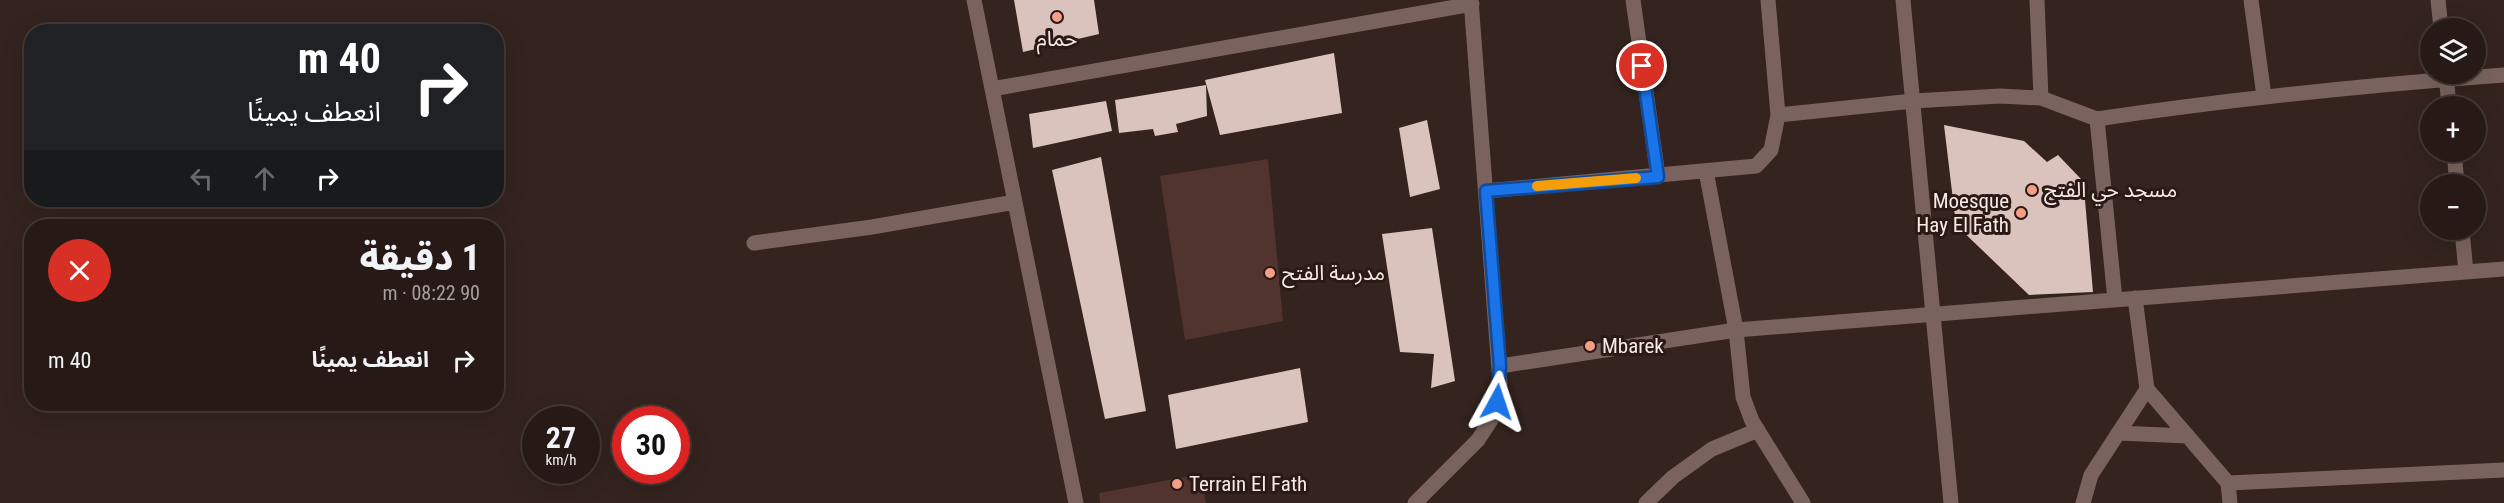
<!DOCTYPE html>
<html lang="ar">
<meta charset="utf-8">
<style>
:root{--surface:#271a16;--page:#332723;--text:#f1f3f6;--muted:#a4a1a1;--line:#433835}
body{margin:0;font-family:"Roboto Condensed","Noto Sans Arabic",sans-serif;background:var(--page);color:var(--text);direction:rtl;height:100vh;display:flex;flex-direction:column;font-size:22px;white-space:nowrap}
*{box-sizing:border-box;margin:0}
p{font-size:20px;color:var(--muted)}
.icon{flex:none;width:33px;height:33px;fill:none;stroke:currentColor;stroke-width:2;stroke-linecap:round;stroke-linejoin:round}
.map{position:relative;flex:1;overflow:hidden;direction:ltr}
.sheet{position:absolute;left:24px;top:219px;width:480px;height:192px;display:flex;flex-direction:column;background:var(--surface);border-radius:24px;box-shadow:0 6px 24px #0002,0 0 0 2px var(--line);direction:rtl}
.sheet>*{flex:none}
.banner{position:absolute;left:24px;top:24px;width:480px;height:183px;border-radius:24px;box-shadow:0 6px 24px #0002,0 0 0 2px var(--line);direction:rtl;background:#202124;color:#fff;overflow:hidden}
.buttons{position:absolute;left:2420px;top:18px;display:grid;gap:12px}
.buttons a{display:grid;place-items:center;width:66px;height:66px;border-radius:50%;background:var(--surface);box-shadow:0 6px 24px #0002,0 0 0 2px var(--line);font-size:30px}
.speed{position:absolute;left:522px;top:406px;display:flex;gap:12px;font-size:30px;font-weight:700;text-align:center}
.speed>*{display:grid;place-content:center;width:78px;height:78px;border-radius:50%;background:var(--surface);box-shadow:0 6px 24px #0002,0 0 0 2px var(--line);line-height:1}
.speed small{font-size:15px;font-weight:400}
.speed .limit{border:9px solid #d22;background:#fff;color:#111}
.pin{position:absolute;display:grid;place-items:center;width:51px;height:51px;color:#fff;margin:-26px;border:3px solid #fff;border-radius:50%;box-shadow:0 2px 6px #0007}
.me{position:absolute;width:66px;margin:-33px;rotate:5deg;stroke-linejoin:round;filter:drop-shadow(0 0 4px #0008)}
.turn{display:flex;align-items:center;gap:21px;height:126px;padding:0 24px;font-size:27px}
.turn .icon{width:78px;height:78px;stroke-width:2.5}
.turn b{display:block;font-size:42px;line-height:51px}
.lanes{display:flex;align-items:center;height:57px;padding:0 24px;background:#0003;justify-content:center;gap:30px;direction:ltr}
.lanes .off{opacity:.35}
.round{display:grid;place-items:center;flex:none;width:63px;height:63px;border-radius:32px;background:var(--page)}
.overview{display:flex;align-items:center;justify-content:space-between;height:102px;padding:0 24px}
h1{font-size:36px;font-weight:800;line-height:45px}
ul{padding:0;list-style:none}
li{display:flex;align-items:center;gap:18px;height:78px;padding:0 24px}
li div{flex:1}
li b{display:block;font-size:22px}
li em{font-style:normal}
.map>svg:first-child{display:block}
.green{fill:#51342d}
.building{fill:#dac3bd}
.lines{fill:none;stroke-linecap:round;stroke-linejoin:round}
.street{stroke:#7a635e;stroke-width:15}
.route-casing{stroke:#114b97;stroke-width:15}
.route{stroke:#1a73e8;stroke-width:10}
.slow{stroke:#f59e0b;stroke-width:10}
.poi-dot{fill:#f49e88;stroke:#2a1915;stroke-width:2}
.labels{text-anchor:middle;dominant-baseline:central;stroke-width:6;stroke-linejoin:round;paint-order:stroke}
.poi-label{font-size:21px;fill:#f6e9e6;stroke:#2a1915;text-anchor:start}
</style>
<div class="map">
<svg width="2504" height="503" viewBox="0 0 2504 503">
<rect width="100%" height="100%" fill="#34231e"/>
<path class="green" d="M1268,159L1283,321L1185,340L1160,176Z
M1201,474L1206,503H1100L1099,493Z"/>
<path class="building" d="M1014,0H1094L1099,34L1023,52Z
M1334,53L1342,113L1220,135L1205,80Z
M1206,85L1207,116L1176,124L1178,132L1155,136L1153,129L1119,133L1115,100Z
M1106,101L1112,131L1033,148L1029,114Z
M1427,120L1440,189L1410,197L1399,128Z
M1944,125L2024,141L2047,162L2058,155L2081,179L2071,189L2085,200L2093,292L2029,295L1956,225Z
M1101,157L1146,411L1105,419L1052,170Z
M1432,228L1455,381L1431,388L1434,354L1400,352L1382,234Z
M1300,368L1308,422L1176,449L1168,395Z"/>
<g class="lines">
<path class="street" d="M974,0L1076,503
M1633,0L1658,176
M1768,0L1778,115L1913,101L2000,96L2041,98L2097,119
M1903,0L1951,503
M2037,0L2041,98
M2251,0L2264,96
M2438,0L2441,28
M2446,74L2449,106
M992,89L1472,4
M2454,152L2457,184
M1706,171L1736,330L1743,397L1752,421L1803,503
M1486,191L1756,166L1771,150L1778,115
M2462,230L2466,272
M754,243L872,227L1015,202
M2115,300L2097,119C2232,99 2368,85 2504,75
M1500,366L1736,330L2504,269
M2147,389L2228,483
M2118,433L2188,436
M1415,503L1478,440L1491,420L1500,383L1471,0
M1646,503L1673,477L1712,449L1758,430
M2083,503L2091,475L2147,389L2135,298
M2230,503L2228,483L2504,470"/>
</g>
<g class="lines">
<defs>
<path id="route" d="M1497,402L1500,366L1486,191L1658,177L1642,66"/>
</defs>
<use href="#route" class="route-casing"/>
<use href="#route" class="route"/>
<path class="slow" d="M1537,186L1636,178"/>
</g>
<g class="poi-dot">
<circle cx="1057" cy="17" r="6"/>
<circle cx="2032" cy="190" r="6"/>
<circle cx="2021" cy="213" r="6"/>
<circle cx="1270" cy="273" r="6"/>
<circle cx="1590" cy="346" r="6"/>
<circle cx="1177" cy="484" r="6"/>
</g>
<g class="labels">
<g class="poi-label">
<text x="1057" y="39" text-anchor="middle">حمام</text>
<text x="2044" y="190">مسجد حي الفتح</text>
<text x="2009" y="201" text-anchor="end">Moesque<tspan x="2009" dy="24">Hay El Fath</tspan></text>
<text x="1282" y="273">مدرسة الفتح</text>
<text x="1602" y="346">Mbarek</text>
<text x="1189" y="484">Terrain El Fath</text>
</g>
</g>
</svg>
<div class="buttons">
<a><svg class="icon" aria-label="layers" viewBox="0 0 24 24"><path d="M12 4l9 5-9 5-9-5zM3 14l9 5 9-5"/></svg></a>
<a>+</a>
<a>−</a>
</div>
<div class="speed"><div>27<small>km/h</small></div><div class="limit">30</div></div>
<div class="pin" style="left:1642px;top:66px;background:#d93025"><svg class="icon" aria-label="arrive" viewBox="0 0 24 24"><path d="M6 21V4h12l-3 4 3 4H6"/></svg></div>
<svg class="me" style="left:1497px;top:402px" viewBox="-20 -20 40 40"><path d="M0-17L14 15 0 8-14 15z" fill="#1a73e8" stroke="#fff" stroke-width="4"/></svg>
<div class="banner">
<div class="turn"><svg class="icon" aria-label="right" viewBox="0 0 24 24"><path d="M7 20v-9h11M14 6l5 5-5 5"/></svg><div><b>40 m</b>انعطف يمينًا</div></div>
<div class="lanes"><svg class="icon off" aria-label="left" viewBox="0 0 24 24"><path d="M17 20v-9H6M10 6l-5 5 5 5"/></svg><svg class="icon off" aria-label="ahead" viewBox="0 0 24 24"><path d="M12 20V5M6 11l6-6 6 6"/></svg><svg class="icon" aria-label="right" viewBox="0 0 24 24"><path d="M7 20v-9h11M14 6l5 5-5 5"/></svg></div>
</div>
<section class="sheet">
<div class="overview"><div><h1>1 دقيقة</h1><p>90 m · 08:22</p></div><a class="round" style="background:#d93025;color:#fff"><svg class="icon" aria-label="close" viewBox="0 0 24 24"><path d="M6 6l12 12M18 6L6 18"/></svg></a></div>
<ul>
<li><svg class="icon" aria-label="right" viewBox="0 0 24 24"><path d="M7 20v-9h11M14 6l5 5-5 5"/></svg><div><b>انعطف يمينًا</b></div><em>40 m</em></li>
</ul>
</section>
</div>
